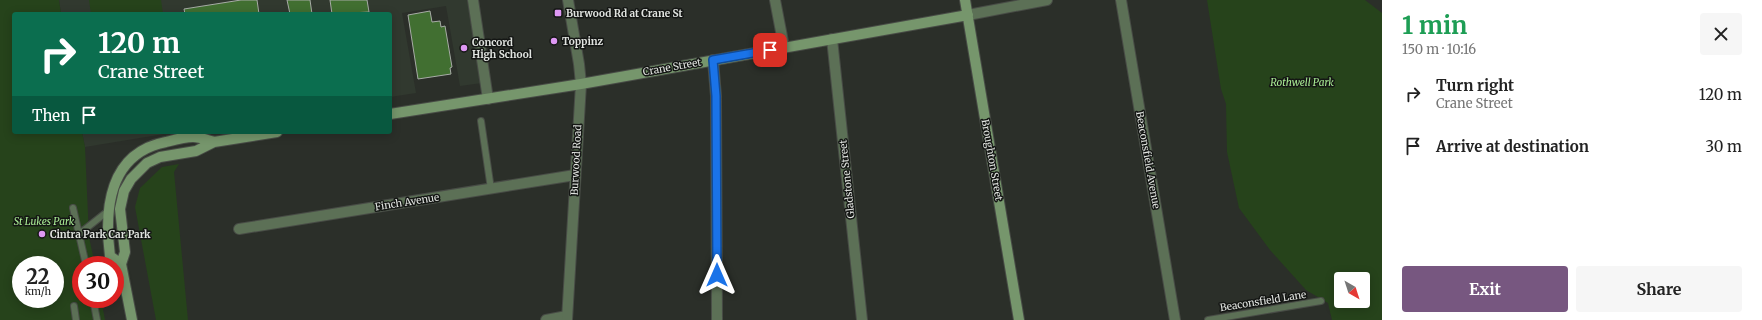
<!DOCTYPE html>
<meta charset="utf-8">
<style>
:root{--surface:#fff;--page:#f6f6f6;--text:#222;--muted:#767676;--accent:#775780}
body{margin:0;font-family:Merriweather,serif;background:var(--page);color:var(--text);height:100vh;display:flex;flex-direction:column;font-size:15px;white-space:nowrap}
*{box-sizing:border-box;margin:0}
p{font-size:13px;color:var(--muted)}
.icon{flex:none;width:22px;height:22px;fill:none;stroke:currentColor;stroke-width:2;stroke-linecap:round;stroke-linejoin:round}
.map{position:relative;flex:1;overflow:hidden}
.details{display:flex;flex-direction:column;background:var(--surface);width:380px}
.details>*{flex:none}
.hud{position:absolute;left:12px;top:12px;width:380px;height:122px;border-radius:4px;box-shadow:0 2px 10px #0003;background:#0b6e4f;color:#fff;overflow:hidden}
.needle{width:26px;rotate:141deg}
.tools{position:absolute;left:1334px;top:272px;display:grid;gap:8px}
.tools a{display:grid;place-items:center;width:36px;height:36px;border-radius:4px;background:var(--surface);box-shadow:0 2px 10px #0003;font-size:20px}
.speed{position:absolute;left:12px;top:256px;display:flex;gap:8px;font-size:20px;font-weight:700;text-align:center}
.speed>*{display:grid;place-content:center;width:52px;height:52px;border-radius:50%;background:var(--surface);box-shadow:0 2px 10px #0003;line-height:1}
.speed small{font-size:10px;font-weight:400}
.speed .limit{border:6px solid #d22;background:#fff;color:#111}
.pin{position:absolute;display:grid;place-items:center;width:34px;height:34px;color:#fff;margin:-17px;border-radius:8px;box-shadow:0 2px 6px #0006}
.me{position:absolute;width:44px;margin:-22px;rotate:0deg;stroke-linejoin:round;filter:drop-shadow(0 0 3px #0008)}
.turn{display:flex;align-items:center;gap:14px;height:84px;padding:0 20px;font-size:18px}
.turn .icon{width:52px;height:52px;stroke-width:2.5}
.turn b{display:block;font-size:28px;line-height:34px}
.then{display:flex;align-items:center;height:38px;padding:0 20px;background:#0003;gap:8px;font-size:15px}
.round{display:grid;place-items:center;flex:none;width:42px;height:42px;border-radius:4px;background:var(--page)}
.head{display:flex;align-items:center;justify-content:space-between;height:68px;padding:0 20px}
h1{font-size:24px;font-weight:700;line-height:30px;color:#1e9e55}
.cta{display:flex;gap:8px;margin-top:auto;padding:8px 20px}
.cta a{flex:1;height:46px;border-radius:4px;background:var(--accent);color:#fff;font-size:16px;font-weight:700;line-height:46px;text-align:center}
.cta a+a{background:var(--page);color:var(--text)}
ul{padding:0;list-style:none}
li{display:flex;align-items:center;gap:12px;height:52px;padding:0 20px}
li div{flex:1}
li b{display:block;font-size:15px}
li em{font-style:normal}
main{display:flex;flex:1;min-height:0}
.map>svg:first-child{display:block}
.built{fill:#31392f}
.green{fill:#26431b;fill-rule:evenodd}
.building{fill:#416f31;stroke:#a7aca6}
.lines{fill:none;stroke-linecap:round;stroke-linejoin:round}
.service-casing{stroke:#484c46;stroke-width:8}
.minor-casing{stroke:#484c46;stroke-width:12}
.tertiary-casing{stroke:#484c46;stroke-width:12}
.secondary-casing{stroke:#484c46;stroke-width:12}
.service{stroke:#5c7056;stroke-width:6}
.minor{stroke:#5c7056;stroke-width:10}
.tertiary{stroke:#5c7056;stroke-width:10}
.secondary{stroke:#76966c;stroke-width:10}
.route-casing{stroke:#114b97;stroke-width:10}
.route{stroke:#1a73e8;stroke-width:7}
.poi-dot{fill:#de98f3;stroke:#141614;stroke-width:1.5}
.labels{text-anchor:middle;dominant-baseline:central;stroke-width:3;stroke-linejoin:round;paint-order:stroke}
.poi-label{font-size:10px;font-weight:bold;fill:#e1e4e0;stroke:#141614;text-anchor:start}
.street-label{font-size:10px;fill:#e1e4e0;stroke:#141614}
.park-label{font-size:10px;font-style:italic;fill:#aaed95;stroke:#141614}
</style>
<main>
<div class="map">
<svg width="1382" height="320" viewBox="0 0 1382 320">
<rect width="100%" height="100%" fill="#2b2f29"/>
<path class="built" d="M59,0H467L482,83L460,86L446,6L402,13L416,93L390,97V14H61Z
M82,132H176L85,147Z"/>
<path class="green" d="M0,0H59L61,14H14V132H82L85,147L89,237L95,265H81V299H101L105,320H0ZM21,265H55V299H21Z
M89,0H161L163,14H91Z
M1207,0H1365L1382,13V320H1332L1328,303L1306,290L1270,250L1239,208L1227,152L1226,104L1221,89ZM1341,279H1363V301H1341Z
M179,164L174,172L188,320H156L135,207L140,188L162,167Z"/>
<path class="building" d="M241,0H257L259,14H185L184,9Z
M287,0H310L312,14H290Z
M330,0H367L369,12L332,14Z
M430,11L432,22L440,21L441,27L445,26L452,67L450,68L451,74L418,79L408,15Z"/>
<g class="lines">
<defs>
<path id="service" d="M481,121L491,189
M73,208L86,265
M79,234L108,211
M93,299L97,320
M74,306L76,320
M1208,320L1321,301"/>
<path id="minor" d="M473,0L488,99
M775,0L784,47
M1121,0L1175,320
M832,39L862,320
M713,60L716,96L717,320
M239,229L575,175
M546,320L567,316"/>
<path id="tertiary" d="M968,15L1047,0
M567,320L581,84L579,64L568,0"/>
<path id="secondary" d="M965,0L1019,320
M390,114L581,84L968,15
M121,264L110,256C104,209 109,153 166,142C174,140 184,137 193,137C199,137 207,140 214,142
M132,320L121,264L125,252L120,209L124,191L131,179L147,163L160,157L196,151L214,142L277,132"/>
</defs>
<use href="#service" class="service-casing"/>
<use href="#minor" class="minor-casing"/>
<use href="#tertiary" class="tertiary-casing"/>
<use href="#secondary" class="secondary-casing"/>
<use href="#service" class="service"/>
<use href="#minor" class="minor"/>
<use href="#tertiary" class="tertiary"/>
<use href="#secondary" class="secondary"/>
</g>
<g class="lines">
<defs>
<path id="route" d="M717,275L716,96L713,60L770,50"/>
</defs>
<use href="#route" class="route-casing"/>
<use href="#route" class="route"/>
</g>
<g class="poi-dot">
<rect x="554" y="9" width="8" height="8" rx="2"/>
<circle cx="554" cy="41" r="4"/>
<circle cx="464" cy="48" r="4"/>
<circle cx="42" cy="234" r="4"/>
</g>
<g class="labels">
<g class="poi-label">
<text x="566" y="13">Burwood Rd at Crane St</text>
<text x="562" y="41">Toppinz</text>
<text x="472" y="42">Concord<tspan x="472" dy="12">High School</tspan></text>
<text x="50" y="234">Cintra Park Car Park</text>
</g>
<g class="street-label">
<text transform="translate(672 67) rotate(-10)">Crane Street</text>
<text transform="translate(576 160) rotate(-87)">Burwood Road</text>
<text transform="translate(992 160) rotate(80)">Broughton Street</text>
<text transform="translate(1148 160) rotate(80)">Beaconsfield Avenue</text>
<text transform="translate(847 179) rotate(-96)">Gladstone Street</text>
<text transform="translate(407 202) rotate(-9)">Finch Avenue</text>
<text transform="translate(1263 301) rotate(-9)">Beaconsfield Lane</text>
</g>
<g class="park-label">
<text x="1302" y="82">Rothwell Park</text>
<text x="44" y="221">St Lukes Park</text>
</g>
</g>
</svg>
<div class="tools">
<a><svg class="needle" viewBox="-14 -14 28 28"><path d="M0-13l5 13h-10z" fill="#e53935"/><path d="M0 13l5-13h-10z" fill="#767676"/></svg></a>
</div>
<div class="speed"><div>22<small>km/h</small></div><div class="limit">30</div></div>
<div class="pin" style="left:770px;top:50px;background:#d93025"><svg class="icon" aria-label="arrive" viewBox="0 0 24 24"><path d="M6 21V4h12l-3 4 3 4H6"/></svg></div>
<svg class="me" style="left:717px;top:275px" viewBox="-20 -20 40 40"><path d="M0-17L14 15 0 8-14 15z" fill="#1a73e8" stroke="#fff" stroke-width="4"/></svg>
<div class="hud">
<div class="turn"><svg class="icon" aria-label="right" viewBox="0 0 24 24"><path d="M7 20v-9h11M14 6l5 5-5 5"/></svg><div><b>120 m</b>Crane Street</div></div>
<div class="then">Then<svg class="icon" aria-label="arrive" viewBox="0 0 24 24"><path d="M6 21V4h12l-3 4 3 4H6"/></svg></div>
</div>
</div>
<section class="details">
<div class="head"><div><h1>1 min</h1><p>150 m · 10:16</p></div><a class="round"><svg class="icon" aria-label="close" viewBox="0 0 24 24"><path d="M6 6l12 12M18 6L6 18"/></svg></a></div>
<ul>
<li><svg class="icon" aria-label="right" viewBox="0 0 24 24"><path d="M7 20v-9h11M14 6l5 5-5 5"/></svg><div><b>Turn right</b><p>Crane Street</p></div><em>120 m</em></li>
<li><svg class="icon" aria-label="arrive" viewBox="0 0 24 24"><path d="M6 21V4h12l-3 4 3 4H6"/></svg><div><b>Arrive at destination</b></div><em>30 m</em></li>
</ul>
<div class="cta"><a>Exit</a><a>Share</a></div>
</section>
</main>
